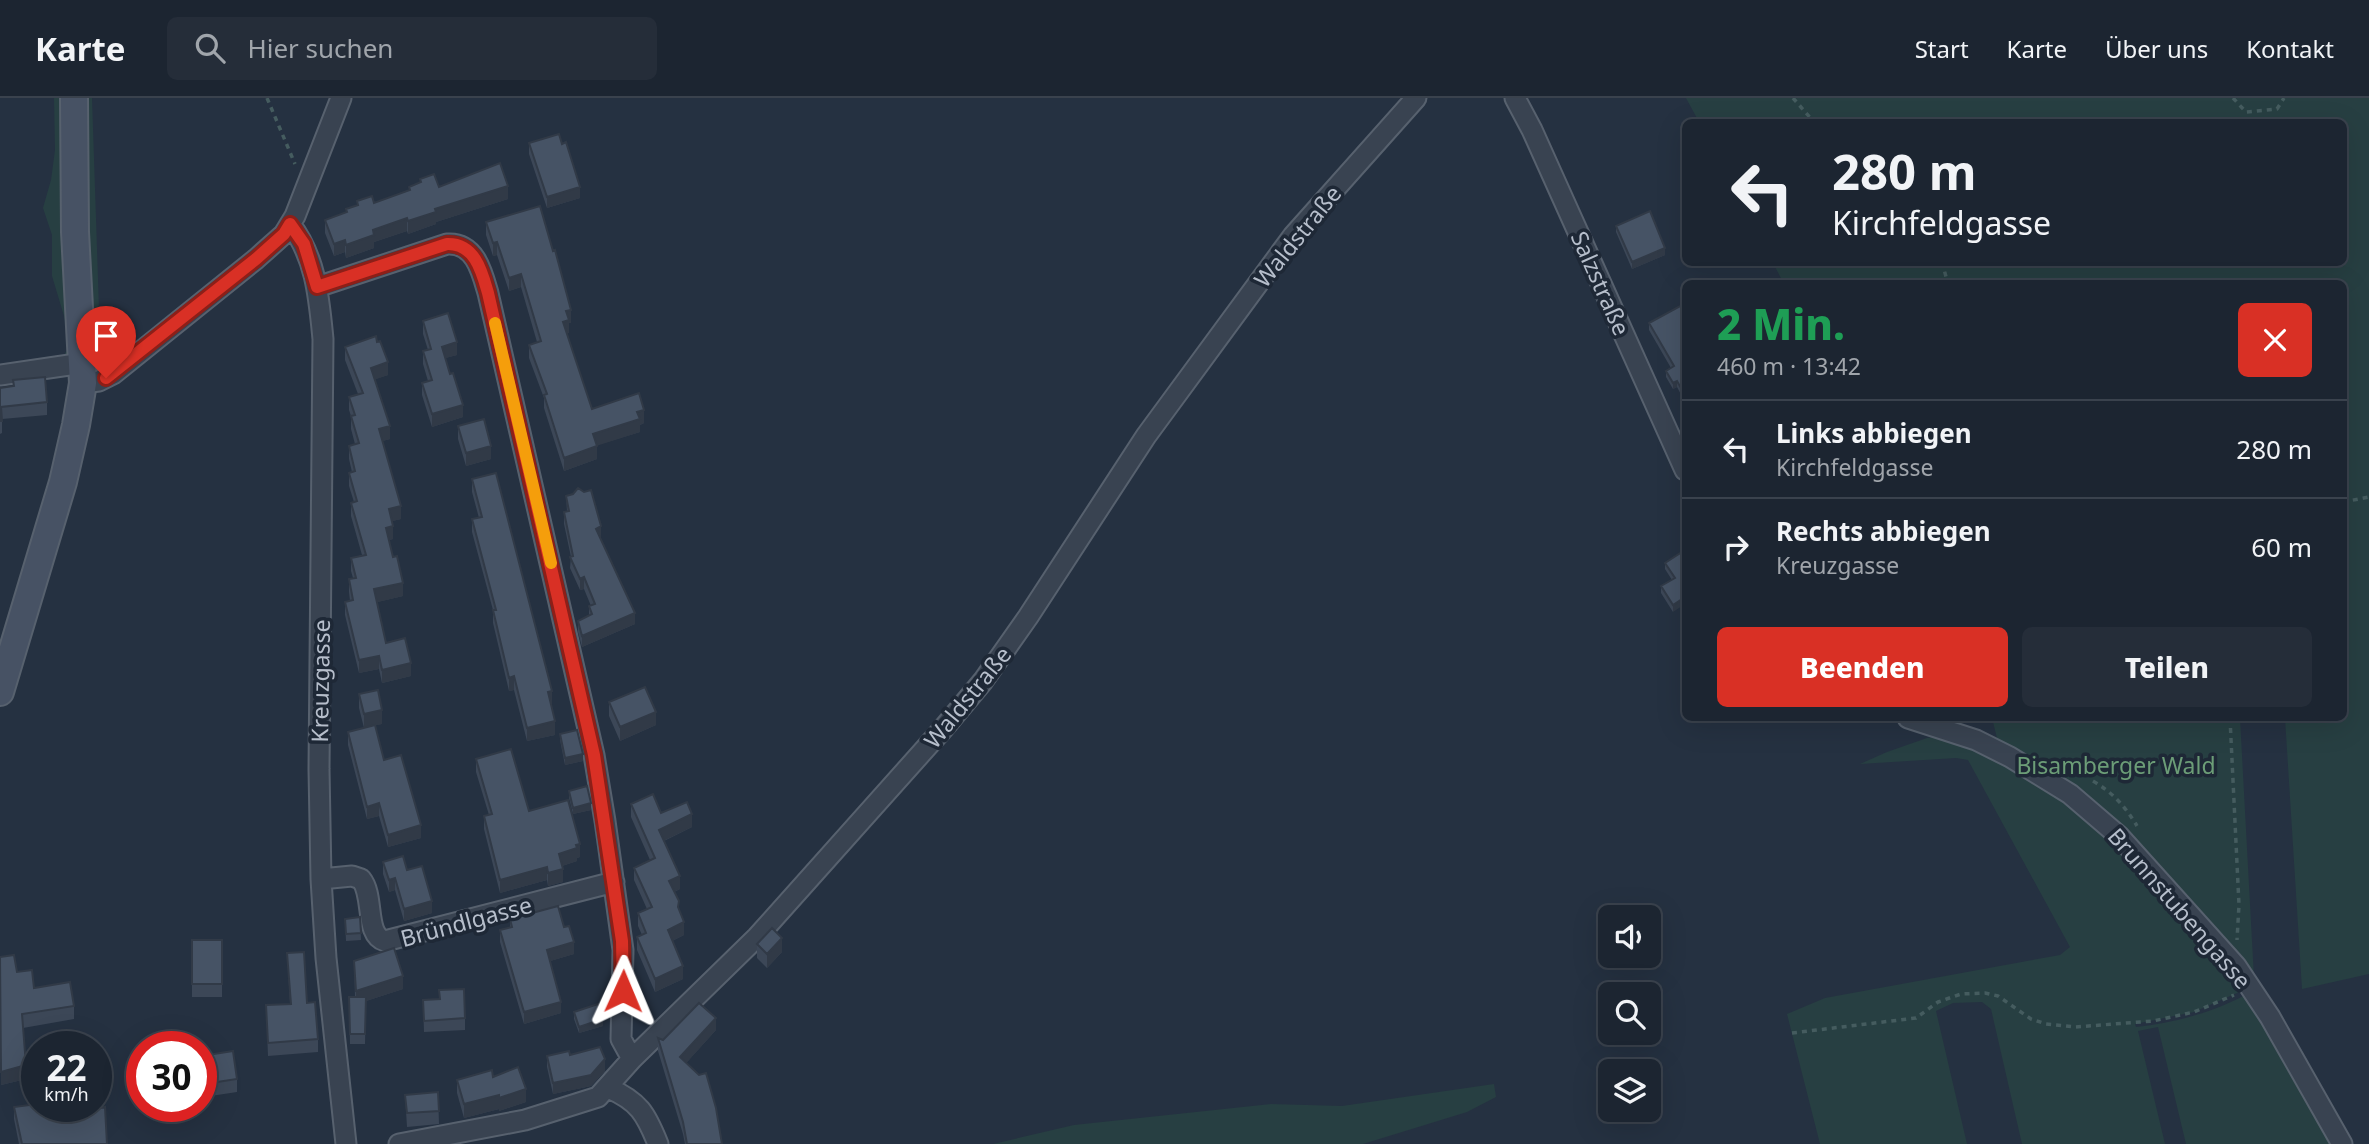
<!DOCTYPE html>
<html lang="de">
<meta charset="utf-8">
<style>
:root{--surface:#1c2531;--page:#252d39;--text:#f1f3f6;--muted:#a0a5ab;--line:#3a424d;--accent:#d93025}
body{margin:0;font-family:"Noto Sans",sans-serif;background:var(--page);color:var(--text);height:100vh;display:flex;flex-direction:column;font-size:26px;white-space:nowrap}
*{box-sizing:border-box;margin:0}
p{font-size:23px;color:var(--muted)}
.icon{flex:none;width:38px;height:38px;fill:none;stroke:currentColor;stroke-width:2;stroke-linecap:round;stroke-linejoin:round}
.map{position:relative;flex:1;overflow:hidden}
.drawer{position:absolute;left:1682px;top:182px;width:665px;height:441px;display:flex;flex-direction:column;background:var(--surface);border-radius:10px;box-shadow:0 7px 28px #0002,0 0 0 2px var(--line)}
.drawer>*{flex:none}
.hud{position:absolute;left:1682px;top:21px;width:665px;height:147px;border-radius:10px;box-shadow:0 7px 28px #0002,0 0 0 2px var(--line);background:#1c2531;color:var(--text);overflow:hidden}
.controls{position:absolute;left:1598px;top:807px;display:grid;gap:14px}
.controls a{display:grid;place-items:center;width:63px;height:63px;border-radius:10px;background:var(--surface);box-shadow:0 7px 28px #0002,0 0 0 2px var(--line);font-size:35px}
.speed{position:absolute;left:21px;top:933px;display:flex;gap:14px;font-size:35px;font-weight:700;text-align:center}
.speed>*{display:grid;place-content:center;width:91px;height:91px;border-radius:50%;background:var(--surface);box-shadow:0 7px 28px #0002,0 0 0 2px var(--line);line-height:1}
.speed small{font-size:18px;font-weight:400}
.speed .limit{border:10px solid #d22;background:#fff;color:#111}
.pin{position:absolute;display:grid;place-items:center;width:60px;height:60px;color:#fff;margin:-72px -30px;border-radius:50% 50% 50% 0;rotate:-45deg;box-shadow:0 0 7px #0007}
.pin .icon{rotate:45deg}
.me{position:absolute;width:77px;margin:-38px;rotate:1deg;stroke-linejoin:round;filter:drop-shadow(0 0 5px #0008)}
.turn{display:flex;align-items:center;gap:24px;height:147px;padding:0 35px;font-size:32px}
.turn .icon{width:91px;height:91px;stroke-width:2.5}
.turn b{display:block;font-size:49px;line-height:60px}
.round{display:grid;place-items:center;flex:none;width:74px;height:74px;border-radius:10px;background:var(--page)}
.overview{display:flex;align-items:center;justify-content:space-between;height:119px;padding:0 35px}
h1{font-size:42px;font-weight:800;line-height:52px;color:#1e9e55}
.primary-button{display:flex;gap:14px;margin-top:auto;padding:14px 35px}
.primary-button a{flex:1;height:80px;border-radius:10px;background:var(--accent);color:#fff;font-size:28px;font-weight:800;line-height:80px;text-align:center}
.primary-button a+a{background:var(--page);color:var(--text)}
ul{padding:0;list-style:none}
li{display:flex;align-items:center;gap:21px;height:98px;padding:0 35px;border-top:2px solid var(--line)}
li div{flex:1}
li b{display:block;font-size:26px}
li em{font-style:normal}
header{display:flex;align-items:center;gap:42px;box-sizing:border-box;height:98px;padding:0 35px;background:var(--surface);border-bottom:2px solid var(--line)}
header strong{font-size:33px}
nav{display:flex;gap:38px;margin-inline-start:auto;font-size:24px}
.search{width:490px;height:63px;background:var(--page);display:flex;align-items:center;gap:18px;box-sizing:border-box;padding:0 24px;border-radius:10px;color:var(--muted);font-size:26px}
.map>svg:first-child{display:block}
.green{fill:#273f42}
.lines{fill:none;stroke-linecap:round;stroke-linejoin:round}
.minor-casing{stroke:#57616e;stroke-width:23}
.secondary-casing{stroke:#57616e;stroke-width:30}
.path{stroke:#455c5f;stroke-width:3.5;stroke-dasharray:5 5;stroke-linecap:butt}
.minor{stroke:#394351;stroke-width:19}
.secondary{stroke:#475264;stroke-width:26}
.wall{fill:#3c4757}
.shaded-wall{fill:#313a47}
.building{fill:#465365;stroke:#313a47;stroke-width:2}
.route-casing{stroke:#8d1f18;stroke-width:18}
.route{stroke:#d93025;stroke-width:12}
.slow{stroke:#f59e0b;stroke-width:12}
.labels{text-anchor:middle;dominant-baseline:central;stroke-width:7;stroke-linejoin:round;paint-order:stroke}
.street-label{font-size:23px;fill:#b6becb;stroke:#1e2836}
.park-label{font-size:23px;fill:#6c9d77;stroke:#1e2836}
</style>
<header>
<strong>Karte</strong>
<div class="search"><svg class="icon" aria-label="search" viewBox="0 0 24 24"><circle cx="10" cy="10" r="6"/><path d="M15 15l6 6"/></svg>Hier suchen</div>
<nav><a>Start</a><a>Karte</a><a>Über uns</a><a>Kontakt</a></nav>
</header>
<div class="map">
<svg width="2369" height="1046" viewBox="0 0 2369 1046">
<rect width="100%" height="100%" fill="#253141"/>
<path class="green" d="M54,0H92L100,241L116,261L63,272V259L69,248L64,218L52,178V137L43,110L51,82L55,52Z
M1686,0H2369V876L2302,891L2285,620H2343V186H1784L1773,165L2343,164V24H1699Z
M1992,620H2240L2254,880L2237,895L2194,914L2135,926L2136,929C2173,925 2212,915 2245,897L2272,941L2330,1046H2186L2158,929L2138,933L2165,1046H2022L1991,911L1982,904L1953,905L1936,913L1967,1046H1820L1787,916L1825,900L2060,857L2070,849L1968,662L1956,660L1860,666L1887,654L1927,640L1943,638L1996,657L2146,758L1999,648Z
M1494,986L1496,999L1467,1014L1363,1046H993L1074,1027L1271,1006L1342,1008Z"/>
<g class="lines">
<defs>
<path id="minor" d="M1515,0L1532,32L1685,372
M290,126C316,159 319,200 323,241L319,671L321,781L326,860L346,1046
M317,189L447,146C475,144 482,174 488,195L594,657L605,723L623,852L621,941L632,961
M0,277L83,265
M83,285L99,283L113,276L256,161L284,136L295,118L341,0
M1908,620L1976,642L2010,659L2070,696L2119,738L2236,868L2270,919L2342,1046
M321,781L352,778L361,781C375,798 364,837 385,843L614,784
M608,990C639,1003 646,1016 658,1046
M399,1046L525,1022L598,999L632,961L757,839L942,632L983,583L1028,519L1146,338L1293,138L1416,0"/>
<path id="secondary" d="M0,594L63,384L76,327L83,285L75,134L74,0"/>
</defs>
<use href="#minor" class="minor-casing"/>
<use href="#secondary" class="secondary-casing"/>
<path class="path" d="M267,0L295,66
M1793,0L1814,24
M2233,0L2246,14L2277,11L2284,0
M1942,164L1948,186
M2343,404L2369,399
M2230,620L2239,807L2237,842
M2093,683C2113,695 2125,708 2137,728
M1792,935L1916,920L1938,904L1961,896L1985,895L1998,898L2031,921L2046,926L2075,929L2153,923L2194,914L2234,897"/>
<use href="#minor" class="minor"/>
<use href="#secondary" class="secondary"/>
</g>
<path class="wall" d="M529,45L580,100L547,110L529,56Z
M420,81L439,89L508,101L436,124V126L408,136L407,133L374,144V150L346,160L345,154L334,158L325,135V122L346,114V111L357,107V103L374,105L409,92V89L420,85Z
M486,124L571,225H569V235H567L592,311L644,325L640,327V334L597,347V361L564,373L544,310V300L529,260V247L537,244L521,189L509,193L497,157L493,158L486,137Z
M1616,128L1665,157L1632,171L1616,134Z
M1685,213V304L1677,289L1673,291L1666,279V273L1671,270L1649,232V225Z
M423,223L457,257L445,260L463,319L432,329L422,297V285L428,283L423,266V253L428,252L423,236Z
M345,249L388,277L375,281L390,341L382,343L401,421L392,423L393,441L389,442L403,498L377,504L386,545L411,578L382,585L379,571L359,575L345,517V504L350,503L349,494V481L353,480L351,473V460L362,457L351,418V405L354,404L349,388V375L352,374L349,361V348L355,346L351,331V318L349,312V299L358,296L345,262Z
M13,282L47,304V317L2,321V335L0,336V290L13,288Z
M458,328L491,361L466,368L458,341Z
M472,381L552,606L551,607L555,637L527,643L514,592L509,593L493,525V512L472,434V421L479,420L472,394Z
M566,398L601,440H600L635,526L582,549L578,534V523L589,517V508H591L584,491L580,492L570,470L571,459L564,426V414L567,413Z
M1682,454L1673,514L1661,495V488L1672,482L1665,471V465Z
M359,596L382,626L375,627L384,662L421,740L388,749L379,718L367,721L348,647V634L364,630L359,610Z
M609,604L656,627L620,643L609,618Z
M560,636L583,663L565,667L560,642Z
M476,661L529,713L580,759L577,760V763L562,768L563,784L548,788L547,782L500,795L484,731V718L489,717L476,674Z
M569,693L591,712L573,716L569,700Z
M631,706L661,715L692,729L664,743L680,791L674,794L684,837L672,843L683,881L655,894L637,852V839L642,837L638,828V815L647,811L634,782V770L650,762L631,719Z
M383,764L432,815L404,823L395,792L389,794L383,776Z
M360,819L361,842L346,843L345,821Z
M510,821L564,829L574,856L550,863L561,915L524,926L500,844V832L510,829Z
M192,842H222V899H192Z
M757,846L782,854L767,870L757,860Z
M287,855L307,905L318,941V954L268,958L266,907L290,906Z
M0,859L34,890L74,908V921L23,930L26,981L1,987Z
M354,863L403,891L366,903L365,946H350L349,899H355Z
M439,892L465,920V932L424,934L423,902L439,901Z
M574,914L603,928L579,935L574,921Z
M716,932L686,965L722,1046H685L683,1036L658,953V940L663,942Z
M570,957L605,973L591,988L553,996L547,969V958Z
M201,958L237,981V994L204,999L201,985Z
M493,979L526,1004L499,1013V1011L464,1020L457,995V982Z
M438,994L439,1026L407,1029L405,997Z
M14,1009L107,1046H19L14,1021Z"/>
<path class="shaded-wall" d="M508,88V101L436,124V126L408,136V123L435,111Z
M580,89V100L547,110V99Z
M407,120V133L374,144V150L346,160V147L373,132Z
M345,142V154L334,158V146Z
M497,144V157L493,158V145Z
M1665,150V157L1632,171V164Z
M521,176V189L509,193V180Z
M571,212V225H569V235L563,236V224L566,213Z
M457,244V257L442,261V249Z
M388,264V277L371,283V270Z
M1677,283V289L1673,291V285Z
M463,307V319L432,329V316Z
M644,312V325L640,327V334L593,349V336Z
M390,328V341L379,344V331Z
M491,348V361L466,368V355Z
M597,348V361L564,373V360Z
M401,408V421L389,424V411Z
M393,428V441L386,443V430Z
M601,428V440L596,442V431Z
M584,479V491L580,492V481Z
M403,485V498L374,505V491Z
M1685,499V506L1673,514V507Z
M635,515V526L582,549V538Z
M379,558V571L359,575V562Z
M411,565V578L382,585V572Z
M514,578V592L509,593V580Z
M552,593V606L548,607V594Z
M382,612V626L364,630V616Z
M656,614V627L620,643V629Z
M555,623V637L527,643V630Z
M583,656V663L565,667V660Z
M379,705V718L367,721V709Z
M591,705V712L573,716V710Z
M692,716V729L659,745V732Z
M421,727V740L388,749V737Z
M580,746V759L577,760V763L559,769V756Z
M547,769V782L500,795V782Z
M563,771V784L548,788V775Z
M680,778V791L669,796V783Z
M395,780V792L389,794V782Z
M432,803V815L404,823V811Z
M684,824V837L668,845V832Z
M782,840V854L767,870V856Z
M574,844V856L547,864V852Z
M683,868V881L655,894V881Z
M403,878V891L366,903L365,946L366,903L356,907V893Z
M561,904V915L524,926V914Z
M716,920V932L680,972V959Z
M603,921V928L579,935V929Z
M605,961V973L591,988L553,996V985Z
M26,967V981L1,987V974Z
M526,991V1004L499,1013V1000Z
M499,997V1011L464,1020V1006Z"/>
<path class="building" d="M559,36L562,46L566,44L580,89L547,99L529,45Z
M500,65L508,88L435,111L436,114L408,123L407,120L373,132L374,137L346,147L345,142L334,146L325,122L347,114L346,111L358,107L357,103L372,98L374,105L410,92L409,89L421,84L420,81L434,76L439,89Z
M540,108L553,153L555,152L571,212L566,213L569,222L563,224L592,311L639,295L644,312L637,314L640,321L593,336L597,348L564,360L544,297L547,296L529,247L541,243L521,176L509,180L497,144L493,145L486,124Z
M1650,113L1665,150L1632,164L1616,128Z
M1682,207L1685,213V297L1677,283L1673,285L1666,273L1674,268L1649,225Z
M448,215L457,244L442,249L450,276L453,275L463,307L432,316L422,285L432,282L423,253L431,251L423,223Z
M376,238L377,244L380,243L388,264L371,270L390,328L379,331L401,408L389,411L393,428L386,430L393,459L397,458L403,485L374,491L386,545L405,540L411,565L382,572L379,558L359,562L345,504L353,502L349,481L356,480L351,460L366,457L351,405L357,403L349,375L355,373L349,348L359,345L351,318L355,317L349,299L363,295L345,249Z
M45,279L47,304L1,309L2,323H0V290L14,288L13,282Z
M484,321L491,348L466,355L458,328Z
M496,375L552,593L548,594L555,623L527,630L514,578L509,580L493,512H496L472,421L482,419L472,381Z
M578,390L584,394L591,392L601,428L596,431L635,515L582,538L578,523L592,516L589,508L595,506L584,479L580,481L570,459L573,458L564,414L569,413L566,398L573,396Z
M1682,454L1685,460V499L1673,507L1661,488L1675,480L1665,465Z
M645,589L656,614L620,629L609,604Z
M378,592L382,612L364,616L359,596Z
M375,627L384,662L401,657L421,727L388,737L379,705L367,709L348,634Z
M577,632L583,656L565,660L560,636Z
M511,651L529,713L568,702L580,746L576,747L577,750L559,756L563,771L548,775L547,769L500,782L484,718L492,716L476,661Z
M587,688L591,705L573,710L569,693Z
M653,696L661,715L687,704L692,716L659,732L680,778L669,783L679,803L678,809L684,824L668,832L683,868L655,881L637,839L646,835L638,815L652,809L634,770L655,760L631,706Z
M403,758L407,772L422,768L432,803L404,811L395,780L389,782L383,764Z
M558,808L564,829L569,828L574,844L547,852L561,904L524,914L500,832L512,829L510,821Z
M360,819L361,835L346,836L345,821Z
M772,830L782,840L767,856L757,846Z
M192,842H222V886H192Z
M394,850L403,878L356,893L354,863Z
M304,854L307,905L315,904L318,941L268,945L266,907L291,906L287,855Z
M14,857L17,874L32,872L34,890L70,884L74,908L22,916L26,967L1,974L0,859Z
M464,891L465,920L424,923L423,902L440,901L439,892Z
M349,899H366L365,936H350Z
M699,905L716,920L680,959L699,977L706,975L716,1010L722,1046H687L683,1024L658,940L663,942Z
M598,906L603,921L579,929L574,914Z
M600,949L605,961L591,977L553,985L547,958L569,953L570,957Z
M233,953L237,981L204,986L201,972V958Z
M518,969L526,991L499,1000V997L464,1006L457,982L492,972L493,979Z
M438,994L439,1013L407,1015L405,997Z
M37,1006V1008H95L96,1011L105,1009L107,1046H22L14,1009Z"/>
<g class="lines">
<defs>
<path id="route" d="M106,280L256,161L284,136L290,126L304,146L317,189L447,146C475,145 482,174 488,195L594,657L622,843L623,893"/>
</defs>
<use href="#route" class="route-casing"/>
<use href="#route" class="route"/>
<path class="slow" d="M495,225L551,465"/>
</g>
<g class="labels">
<g class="street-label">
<text transform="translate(1297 138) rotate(-51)">Waldstraße</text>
<text transform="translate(1601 185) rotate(66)">Salzstraße</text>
<text transform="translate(320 583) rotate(-89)">Kreuzgasse</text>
<text transform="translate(967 599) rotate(-51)">Waldstraße</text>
<text transform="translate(2180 810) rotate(49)">Brunnstubengasse</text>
<text transform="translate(466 823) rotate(-15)">Bründlgasse</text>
</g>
<g class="park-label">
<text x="2116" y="667">Bisamberger Wald</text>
</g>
</g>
</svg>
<div class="controls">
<a><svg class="icon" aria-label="sound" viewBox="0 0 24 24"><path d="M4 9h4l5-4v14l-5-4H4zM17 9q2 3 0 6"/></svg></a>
<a><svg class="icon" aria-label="search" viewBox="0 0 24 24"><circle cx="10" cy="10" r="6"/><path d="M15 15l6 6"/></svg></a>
<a><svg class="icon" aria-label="layers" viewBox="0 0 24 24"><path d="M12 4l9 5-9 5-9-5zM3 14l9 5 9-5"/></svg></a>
</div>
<div class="speed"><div>22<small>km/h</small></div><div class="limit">30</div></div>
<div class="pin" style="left:106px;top:280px;background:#d93025"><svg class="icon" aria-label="arrive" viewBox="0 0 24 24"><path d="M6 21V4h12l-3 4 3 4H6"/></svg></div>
<svg class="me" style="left:623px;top:893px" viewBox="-20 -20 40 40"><path d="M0-17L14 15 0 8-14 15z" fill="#d93025" stroke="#fff" stroke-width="4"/></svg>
<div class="hud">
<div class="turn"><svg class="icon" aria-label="left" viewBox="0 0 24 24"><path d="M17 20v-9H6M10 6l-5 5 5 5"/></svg><div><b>280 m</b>Kirchfeldgasse</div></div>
</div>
<section class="drawer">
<div class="overview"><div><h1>2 Min.</h1><p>460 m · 13:42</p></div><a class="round" style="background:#d93025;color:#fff"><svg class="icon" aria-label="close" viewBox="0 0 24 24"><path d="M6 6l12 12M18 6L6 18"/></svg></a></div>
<ul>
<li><svg class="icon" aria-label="left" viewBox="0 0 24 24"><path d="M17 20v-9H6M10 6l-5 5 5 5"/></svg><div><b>Links abbiegen</b><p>Kirchfeldgasse</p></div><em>280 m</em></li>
<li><svg class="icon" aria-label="right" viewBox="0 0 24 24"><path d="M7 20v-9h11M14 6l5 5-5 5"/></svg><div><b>Rechts abbiegen</b><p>Kreuzgasse</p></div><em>60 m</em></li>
</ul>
<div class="primary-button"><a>Beenden</a><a>Teilen</a></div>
</section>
</div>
